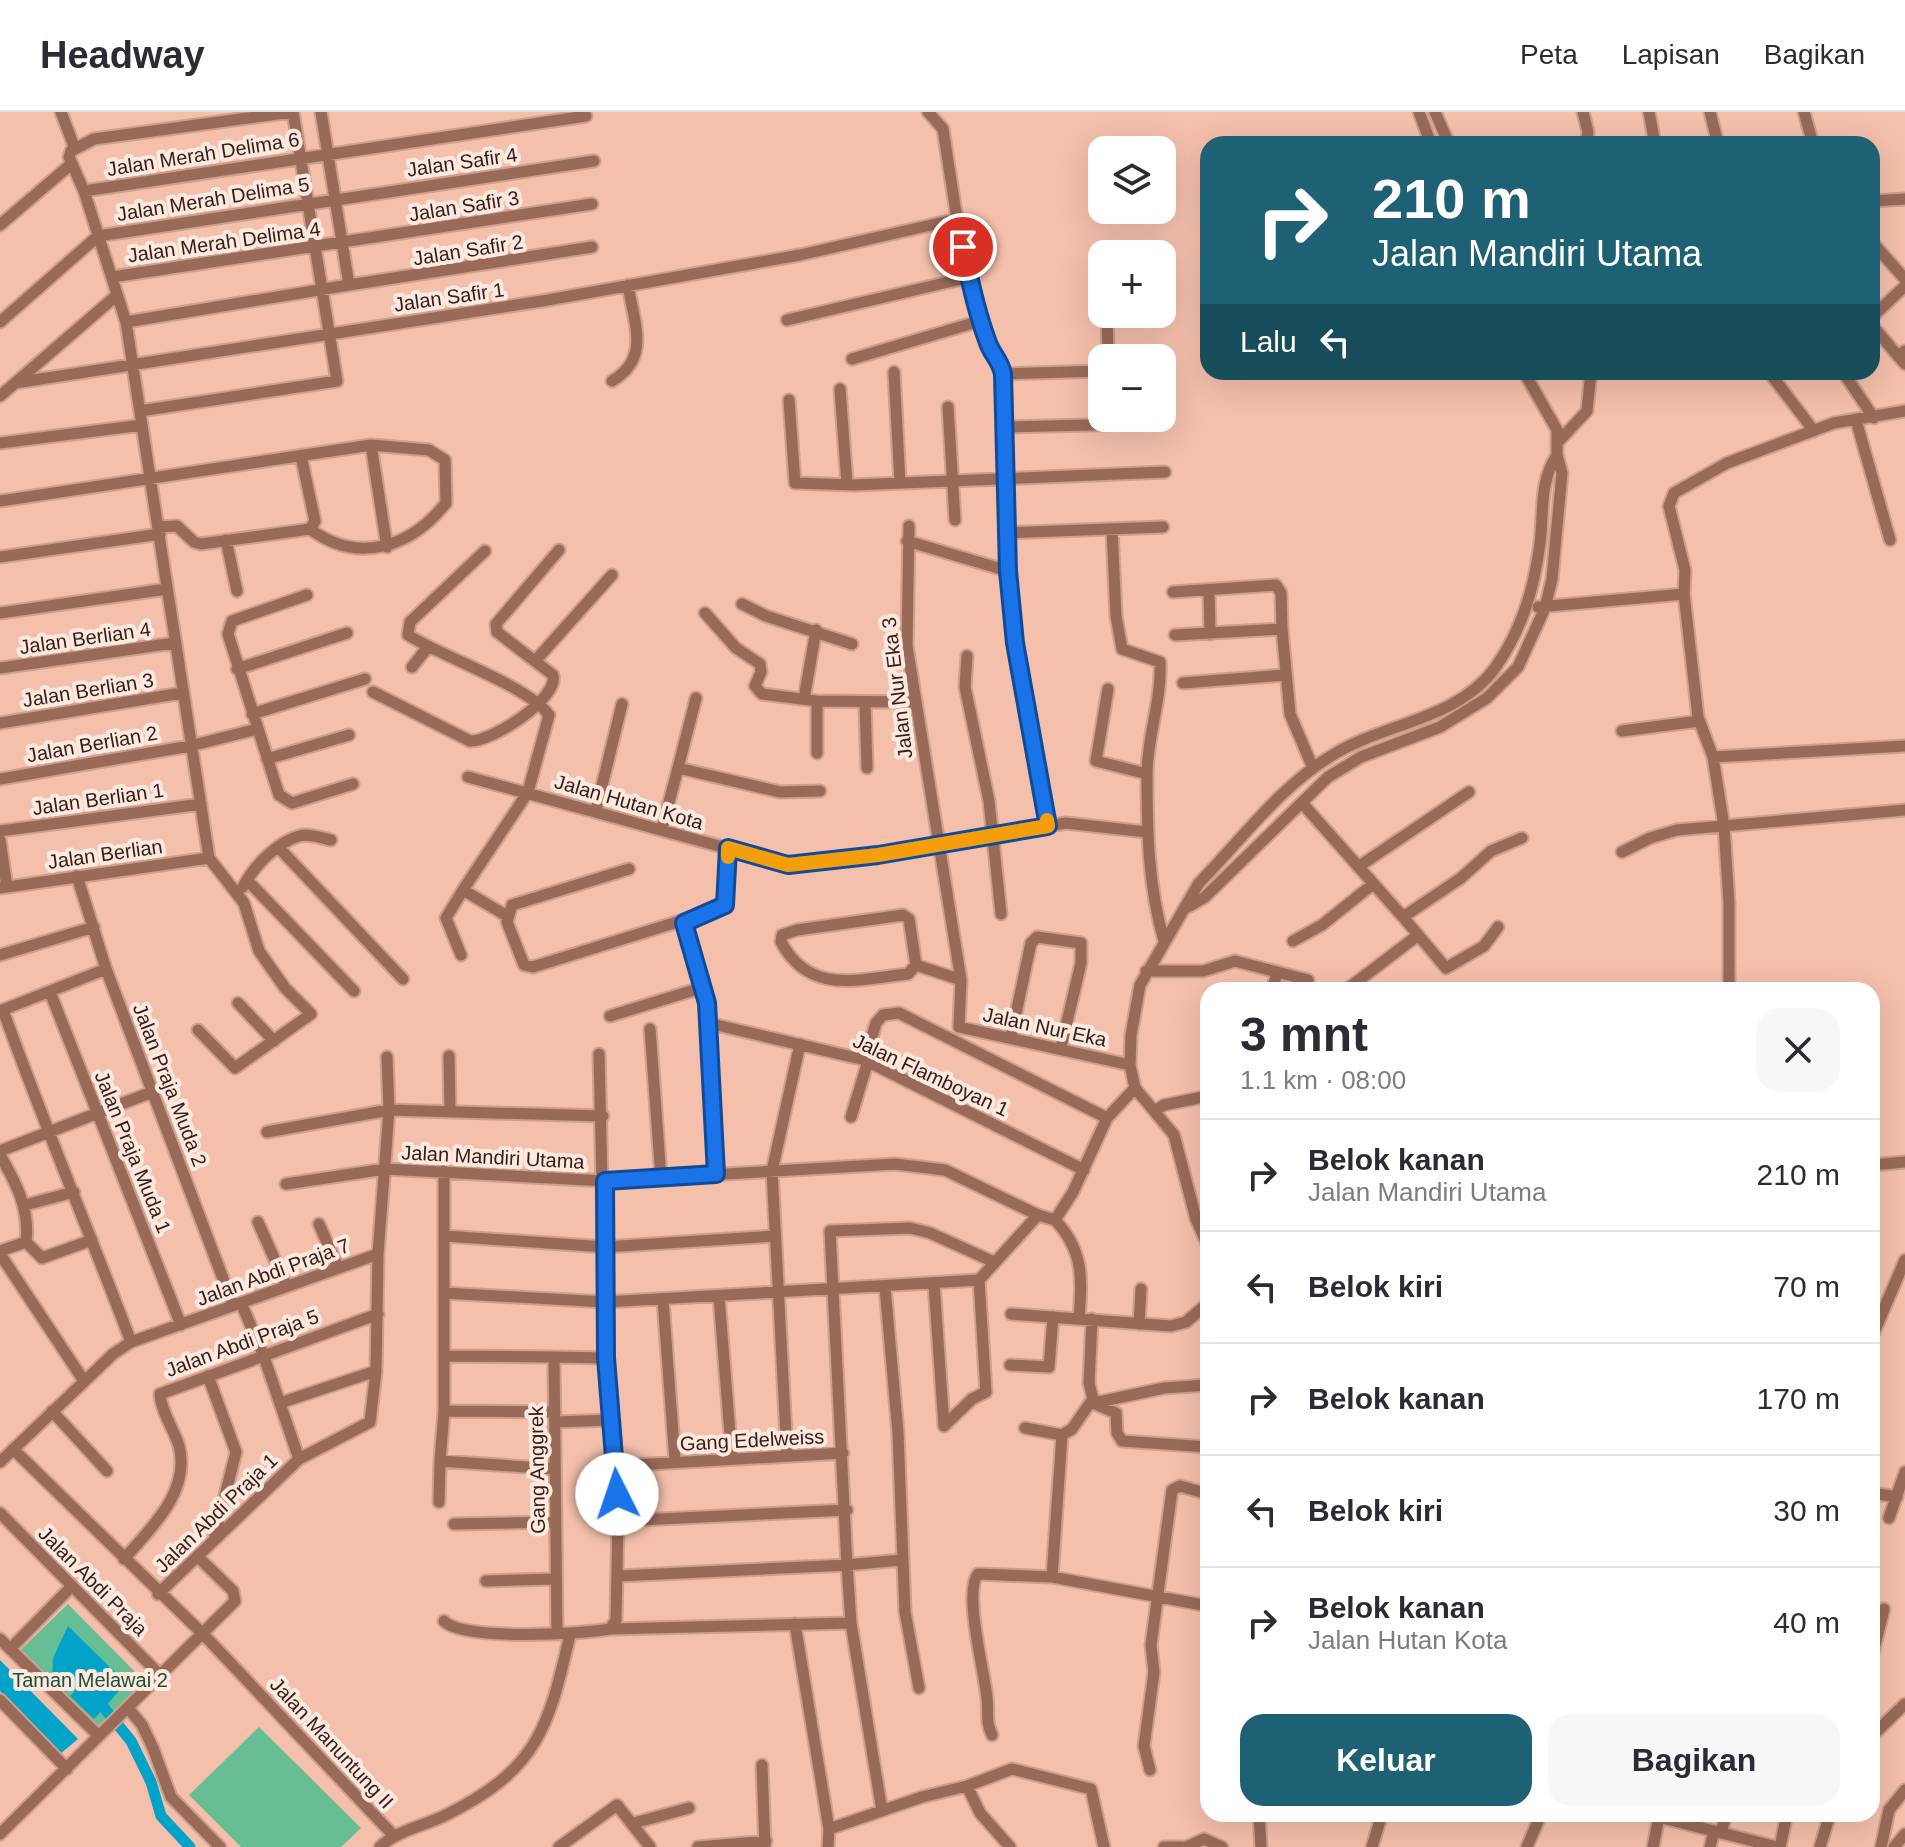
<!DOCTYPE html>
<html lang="id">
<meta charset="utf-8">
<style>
:root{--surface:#fff;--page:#f7f7f7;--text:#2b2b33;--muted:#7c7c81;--line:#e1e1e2;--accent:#1e6174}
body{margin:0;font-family:Helvetica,sans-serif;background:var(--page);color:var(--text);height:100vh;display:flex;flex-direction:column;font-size:30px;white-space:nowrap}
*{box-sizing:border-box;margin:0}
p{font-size:26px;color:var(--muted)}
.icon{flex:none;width:44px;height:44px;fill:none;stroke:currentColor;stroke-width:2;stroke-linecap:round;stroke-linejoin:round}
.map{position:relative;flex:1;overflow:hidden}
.panel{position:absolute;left:1200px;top:870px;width:680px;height:840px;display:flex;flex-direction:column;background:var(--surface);border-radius:24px;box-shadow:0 8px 32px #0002}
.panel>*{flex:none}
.hud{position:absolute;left:1200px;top:24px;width:680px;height:244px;border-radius:24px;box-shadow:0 8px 32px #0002;background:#1e6174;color:#fff;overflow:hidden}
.fabs{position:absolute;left:1088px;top:24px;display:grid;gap:16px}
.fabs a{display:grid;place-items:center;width:88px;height:88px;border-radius:16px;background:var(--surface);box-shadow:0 8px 32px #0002;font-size:40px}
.pin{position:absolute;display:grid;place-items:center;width:68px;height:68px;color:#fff;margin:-34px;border:4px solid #fff;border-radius:50%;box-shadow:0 2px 8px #0007}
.me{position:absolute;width:88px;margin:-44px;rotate:356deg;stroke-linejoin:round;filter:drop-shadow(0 0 6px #0008)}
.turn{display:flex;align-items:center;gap:28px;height:168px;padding:0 40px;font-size:36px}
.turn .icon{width:104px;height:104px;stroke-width:2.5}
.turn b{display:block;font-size:56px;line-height:68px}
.then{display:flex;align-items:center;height:76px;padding:0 40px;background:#0003;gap:16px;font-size:30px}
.round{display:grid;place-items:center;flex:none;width:84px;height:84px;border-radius:24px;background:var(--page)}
.head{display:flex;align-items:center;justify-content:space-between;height:136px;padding:0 40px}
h1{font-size:48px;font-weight:600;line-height:60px}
.primary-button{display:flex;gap:16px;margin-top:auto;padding:16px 40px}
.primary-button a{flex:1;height:92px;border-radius:24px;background:var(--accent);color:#fff;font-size:32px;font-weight:600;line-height:92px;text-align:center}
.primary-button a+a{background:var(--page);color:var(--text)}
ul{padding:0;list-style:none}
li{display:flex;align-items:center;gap:24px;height:112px;padding:0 40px;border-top:2px solid var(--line)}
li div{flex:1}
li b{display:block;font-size:30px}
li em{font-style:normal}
header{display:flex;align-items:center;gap:48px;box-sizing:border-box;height:112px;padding:0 40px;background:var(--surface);border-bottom:2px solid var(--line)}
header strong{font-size:38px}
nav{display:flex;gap:44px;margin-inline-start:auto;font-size:28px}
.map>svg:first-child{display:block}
.green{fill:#67be95}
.water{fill:#02a3c8}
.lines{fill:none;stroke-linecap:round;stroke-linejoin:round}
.canal{stroke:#02a3c8;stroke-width:11}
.minor-casing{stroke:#cd9f8d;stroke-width:15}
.minor{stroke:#9a6a58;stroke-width:11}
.route-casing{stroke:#114b97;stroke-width:20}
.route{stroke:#1a73e8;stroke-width:14}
.slow{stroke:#f59e0b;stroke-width:14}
.labels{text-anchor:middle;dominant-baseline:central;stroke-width:8;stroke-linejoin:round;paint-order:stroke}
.street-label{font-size:20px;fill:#321f17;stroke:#fee8df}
.park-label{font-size:20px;fill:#185239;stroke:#fee8df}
</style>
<header>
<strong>Headway</strong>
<nav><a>Peta</a><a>Lapisan</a><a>Bagikan</a></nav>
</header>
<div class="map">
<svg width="1905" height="1735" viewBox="0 0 1905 1735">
<rect width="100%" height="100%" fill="#f4bfab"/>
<path class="green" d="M68,1492L144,1569L90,1622L13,1545Z
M259,1615L361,1716L341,1735H241L189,1683Z"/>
<path class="water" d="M68,1514L126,1571L94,1607L70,1584L82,1571L77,1568L65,1580L52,1568L53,1546Z
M0,1548L78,1627L60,1642L0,1579Z"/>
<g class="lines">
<path class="canal" d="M96,1586L131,1629L151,1670L161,1704L190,1735"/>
<defs>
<path id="minor" d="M61,0L75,37
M928,0L943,17L957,107
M1419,0L1431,32
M1435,0L1449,32
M1583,0L1588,20L1586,32
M1649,0L1655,32
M1710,0L1716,24L1713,32
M1804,0L1813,32
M84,79L586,4
M1872,89L1905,87
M0,113L70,53
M1872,130L1905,167
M112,165L592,92
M349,173L592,135
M1107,202L1108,246
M1872,205L1905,174
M787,208L970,165L986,228L1000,248L1003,262L1008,459L1015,531L1048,714
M0,210L98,124L594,49
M126,210L349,173L321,0
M1872,213L1898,244
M1905,239L1898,244L1905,252
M852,247L980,209
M894,260L900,371
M1769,260L1814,319
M1843,260L1874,306
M1003,262L1102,259
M612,269C651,246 634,212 628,173
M15,271L542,189L800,143L957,107L968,163
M840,277L847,372
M0,284L117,183
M789,288L795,371L854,373L1165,360
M948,295L955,408
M140,299L337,269L293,0
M1856,308L1890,428
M1004,315L1133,312
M1558,330L1587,299L1591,260
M0,331L142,313
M371,333L387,435
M0,389L371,333L429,338L445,348L446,391C411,435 359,453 310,417
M909,414L907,534L961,868
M158,415L177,414L194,430L201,432L310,417L315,409L301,344
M1112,417L1116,504L1122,537L1160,550C1162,588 1147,625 1147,662C1147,719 1148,773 1164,829
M1006,421L1163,415
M226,428L237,479
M907,429L1008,459
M485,439L410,510L408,523C442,545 527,573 549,603L528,680L463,778L507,804
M0,445L160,422
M1209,478L1210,522
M1173,480L1276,473L1281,481L1282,517
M1684,482L1698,605L1713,645L1724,714L1729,791V878
M307,483L232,509L228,522L279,683L292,691L353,672
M742,492L766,504L852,532
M1538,495L1684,482L1685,458L1669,394L1674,381L1727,351L1834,311L1905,299
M0,501L167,477
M705,501L736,536L760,552L761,560L755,574L762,582L817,589L915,590
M1175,523L1282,517L1290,602L1313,656
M967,544L965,575L989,689L1001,802
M536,548L612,463
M412,555L427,536
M0,556L174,531
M237,557L347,521
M1183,571L1284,563
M1108,577L1096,649L1147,662
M373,580L470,629C491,630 559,587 553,563L497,520L496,512L559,438
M804,587L816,518
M865,590L867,656
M252,602L365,567
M0,611L182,581
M1622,619L1699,609
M817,641V589
M1713,645L1905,634
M267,647L349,623
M678,656L696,586
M468,665L788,753L878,743L1066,711L1146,720
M0,667L190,634L257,617
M1302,691L1403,805L1461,766L1491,739L1522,726
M596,698L622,592
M662,717L678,656L780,680L820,679
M0,719L201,692
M0,728L7,775
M280,737L403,867
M1622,740L1650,726L1677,718L1905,698
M1358,755L1469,680
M629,757L512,793L507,810L524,853L533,855L722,796L729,763L728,736
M77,764L106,857L233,1193
M247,768L354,879
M243,775C254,754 276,731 299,724C309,721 321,726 331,728
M0,776L209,746
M1188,795L1205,785L1328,665L1361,645L1440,615L1487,586L1518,555L1545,496L1552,467L1562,361L1557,343V318L1524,260
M1403,805L1446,856L1484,834L1498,815
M684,811L707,891L716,1062
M1293,829L1322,813L1373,772
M0,843L94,815
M461,843L446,806L463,778
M916,853L909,807L903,803L797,818L782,823L781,830C810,884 859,867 908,862L916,853L961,868L959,915L1130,953
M1146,859H1203L1235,849L1308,868
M1272,878L1277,861
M1346,878L1417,824
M50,880L181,1213
M238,891L274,929
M3,898C43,1010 89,1119 131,1230
M0,899L106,857
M610,904L704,875
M708,911L865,948L1084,1058
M650,917L661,1066
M198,918L235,956L311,902L285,876L259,839L244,791L209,746L126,210L84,79L69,45L71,39L94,27L292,0
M1011,925L1031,831L1037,825L1081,831V851L1061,935
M449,944L450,1000
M865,948L876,911L883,903L899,901L1107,1006
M1156,998L1164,993L1208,984
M851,1005L868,949
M267,1020L389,998L603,1004
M0,1039L152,980
M0,1043C16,1071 30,1097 26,1130L0,1139
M1872,1053L1905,1050
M444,1059V1299L440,1349L555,1357
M286,1072L385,1057L605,1069L895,1052L945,1058L1038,1103L1055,1108L1073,1080L1107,1006L1135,976
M25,1093L74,1080
M1055,1108C1084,1139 1082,1166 1079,1207
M258,1110L286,1173
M319,1112L338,1156
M445,1124L605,1135L774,1124
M26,1130L42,1146L92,1128
M1208,1134L1196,1107L1174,1023L1135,976L1130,953L1131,923L1140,873L1199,771C1242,727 1282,672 1336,641C1386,611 1458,607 1495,556C1522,518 1534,477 1540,431C1544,400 1539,370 1557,343
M0,1142L84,1269
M934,1172L944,1314
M885,1175L898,1321L905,1500L919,1576
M444,1181L605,1190L979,1168L1038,1103
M719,1185L732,1347
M663,1188L675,1349
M241,1191L263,1242L299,1347
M1011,1202L1171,1214L1186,1210L1208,1191
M1092,1207L1089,1271L1094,1291L1164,1276L1208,1273
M1139,1212L1141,1177
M1872,1225L1905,1148
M444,1244L554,1245
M1010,1253L1049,1255L1053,1205
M208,1264L236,1340L215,1423
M280,1291L376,1259
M1095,1292L1116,1301L1117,1321L1122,1329L1208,1335
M52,1299L107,1359
M444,1299L555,1300
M555,1310L611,1308
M944,1314L972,1287L986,1280L979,1168
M1025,1316L1062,1323L1052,1465
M1062,1323L1072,1317L1092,1288
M13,1337L204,1523L393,1723
M787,1342L772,1059L800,932
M0,1350L113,1242L131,1230L378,1142L389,998L387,945
M615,1354L843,1341
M1872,1381L1897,1385
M439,1390L440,1349
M0,1401L160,1563
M1889,1406L1905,1360
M618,1409L847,1398
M454,1412L555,1410
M124,1447C150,1417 191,1380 179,1334C174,1317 161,1300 160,1282L378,1202
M619,1464L847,1453L830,1119L910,1116L930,1121L994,1150
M486,1469L556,1467
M158,1482L299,1347L370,1310L376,1259L378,1142
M444,1509C462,1529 581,1522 610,1517L616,1508L618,1409L606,1246L599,942
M795,1512L829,1717
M610,1517L851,1511
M557,1522L554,1245L606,1246
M0,1527L98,1623
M10,1537L72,1474
M1872,1545L1884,1497
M0,1588L67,1657
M128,1596L142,1613L153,1636L171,1685L220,1735
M992,1623C985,1608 989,1601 987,1586C985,1562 963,1480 978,1462L1052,1465L1208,1494
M1872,1624L1905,1592
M762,1653L765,1735
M1150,1658L1144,1634L1154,1560L1151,1533L1172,1378L1180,1374L1208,1382
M967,1674L980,1701L1010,1735
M882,1699L851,1511L847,1453L901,1448
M1259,1702L1261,1735
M1647,1702L1777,1735
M634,1711L689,1696
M1721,1721L1726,1702
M0,1722L235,1489L233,1479L197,1444
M380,1735C398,1718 424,1714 446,1703C538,1657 548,1617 570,1523
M559,1735L617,1693L650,1735
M698,1735L766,1729
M828,1735L829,1717L922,1685L967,1674L1012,1657L1091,1677L1104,1735
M1164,1735H1182
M1186,1735L1204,1727L1222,1735
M1372,1735L1382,1702
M1527,1735L1541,1702
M1653,1735L1659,1705
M1710,1735L1714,1719
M1780,1735L1787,1702
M1820,1735L1830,1702
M1881,1735L1889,1698L1905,1678
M1894,1735L1905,1722"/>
</defs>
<use href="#minor" class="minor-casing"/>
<use href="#minor" class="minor"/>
</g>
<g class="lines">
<defs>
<path id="route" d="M617,1382L606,1246L605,1069L716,1062L707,891L684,811L725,793L728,736L788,753L878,743L1048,714L1015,531L1008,459L1003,262C1000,247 991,242 987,228C976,198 969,166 963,135"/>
</defs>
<use href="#route" class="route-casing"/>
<use href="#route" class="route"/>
<path class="slow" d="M728,745V736L788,753L878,743L1048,714L1047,708"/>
</g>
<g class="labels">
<g class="street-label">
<text transform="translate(203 42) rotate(-9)">Jalan Merah Delima 6</text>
<text transform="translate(462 50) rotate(-8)">Jalan Safir 4</text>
<text transform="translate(213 87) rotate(-9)">Jalan Merah Delima 5</text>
<text transform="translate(464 94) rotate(-9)">Jalan Safir 3</text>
<text transform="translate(224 130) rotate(-8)">Jalan Merah Delima 4</text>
<text transform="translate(468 138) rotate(-9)">Jalan Safir 2</text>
<text transform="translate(449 185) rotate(-8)">Jalan Safir 1</text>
<text transform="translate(85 526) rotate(-8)">Jalan Berlian 4</text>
<text transform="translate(897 576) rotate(-97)">Jalan Nur Eka 3</text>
<text transform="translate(88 578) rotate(-9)">Jalan Berlian 3</text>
<text transform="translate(92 632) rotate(-10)">Jalan Berlian 2</text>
<text transform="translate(98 687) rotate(-8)">Jalan Berlian 1</text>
<text transform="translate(629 690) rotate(16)">Jalan Hutan Kota</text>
<text transform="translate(105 742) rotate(-8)">Jalan Berlian</text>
<text transform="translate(1045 915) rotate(12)">Jalan Nur Eka</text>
<text transform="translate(931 963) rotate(25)">Jalan Flamboyan 1</text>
<text transform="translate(170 973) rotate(69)">Jalan Praja Muda 2</text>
<text transform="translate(133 1040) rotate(68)">Jalan Praja Muda 1</text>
<text transform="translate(493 1045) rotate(3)">Jalan Mandiri Utama</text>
<text transform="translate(273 1160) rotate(-20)">Jalan Abdi Praja 7</text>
<text transform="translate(242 1231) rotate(-20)">Jalan Abdi Praja 5</text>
<text transform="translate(752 1328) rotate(-3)">Gang Edelweiss</text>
<text transform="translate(537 1358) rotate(-91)">Gang Anggrek</text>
<text transform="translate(216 1401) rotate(-44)">Jalan Abdi Praja 1</text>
<text transform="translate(93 1469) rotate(45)">Jalan Abdi Praja</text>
<text transform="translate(332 1631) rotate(47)">Jalan Manuntung II</text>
</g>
<g class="park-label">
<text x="90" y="1568">Taman Melawai 2</text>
</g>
</g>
</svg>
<div class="fabs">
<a><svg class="icon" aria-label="layers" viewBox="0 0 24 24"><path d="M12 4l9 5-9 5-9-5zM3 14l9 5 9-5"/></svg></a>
<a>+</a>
<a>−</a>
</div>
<div class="pin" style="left:963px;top:135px;background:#d93025"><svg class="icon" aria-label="arrive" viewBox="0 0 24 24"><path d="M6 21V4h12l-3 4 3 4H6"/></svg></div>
<svg class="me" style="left:617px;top:1382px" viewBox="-20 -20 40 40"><circle r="19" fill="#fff"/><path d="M0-13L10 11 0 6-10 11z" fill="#1a73e8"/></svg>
<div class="hud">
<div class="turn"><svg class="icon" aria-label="right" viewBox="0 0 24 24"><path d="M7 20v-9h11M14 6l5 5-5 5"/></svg><div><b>210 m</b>Jalan Mandiri Utama</div></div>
<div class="then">Lalu<svg class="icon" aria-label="left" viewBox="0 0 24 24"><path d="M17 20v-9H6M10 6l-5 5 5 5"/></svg></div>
</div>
<section class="panel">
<div class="head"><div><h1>3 mnt</h1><p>1.1 km · 08:00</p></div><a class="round"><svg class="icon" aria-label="close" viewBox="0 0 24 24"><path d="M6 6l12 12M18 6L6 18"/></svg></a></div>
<ul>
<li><svg class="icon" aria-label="right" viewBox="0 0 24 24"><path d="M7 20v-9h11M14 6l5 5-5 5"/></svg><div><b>Belok kanan</b><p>Jalan Mandiri Utama</p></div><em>210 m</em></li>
<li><svg class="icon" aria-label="left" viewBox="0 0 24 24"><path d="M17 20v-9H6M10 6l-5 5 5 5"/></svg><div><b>Belok kiri</b></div><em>70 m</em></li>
<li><svg class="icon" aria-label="right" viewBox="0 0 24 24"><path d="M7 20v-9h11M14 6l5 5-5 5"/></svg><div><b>Belok kanan</b></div><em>170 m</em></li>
<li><svg class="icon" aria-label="left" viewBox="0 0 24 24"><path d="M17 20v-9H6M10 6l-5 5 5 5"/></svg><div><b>Belok kiri</b></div><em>30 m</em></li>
<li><svg class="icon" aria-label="right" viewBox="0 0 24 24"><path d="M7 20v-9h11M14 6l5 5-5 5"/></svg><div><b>Belok kanan</b><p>Jalan Hutan Kota</p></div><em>40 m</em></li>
</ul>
<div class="primary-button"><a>Keluar</a><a>Bagikan</a></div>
</section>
</div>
